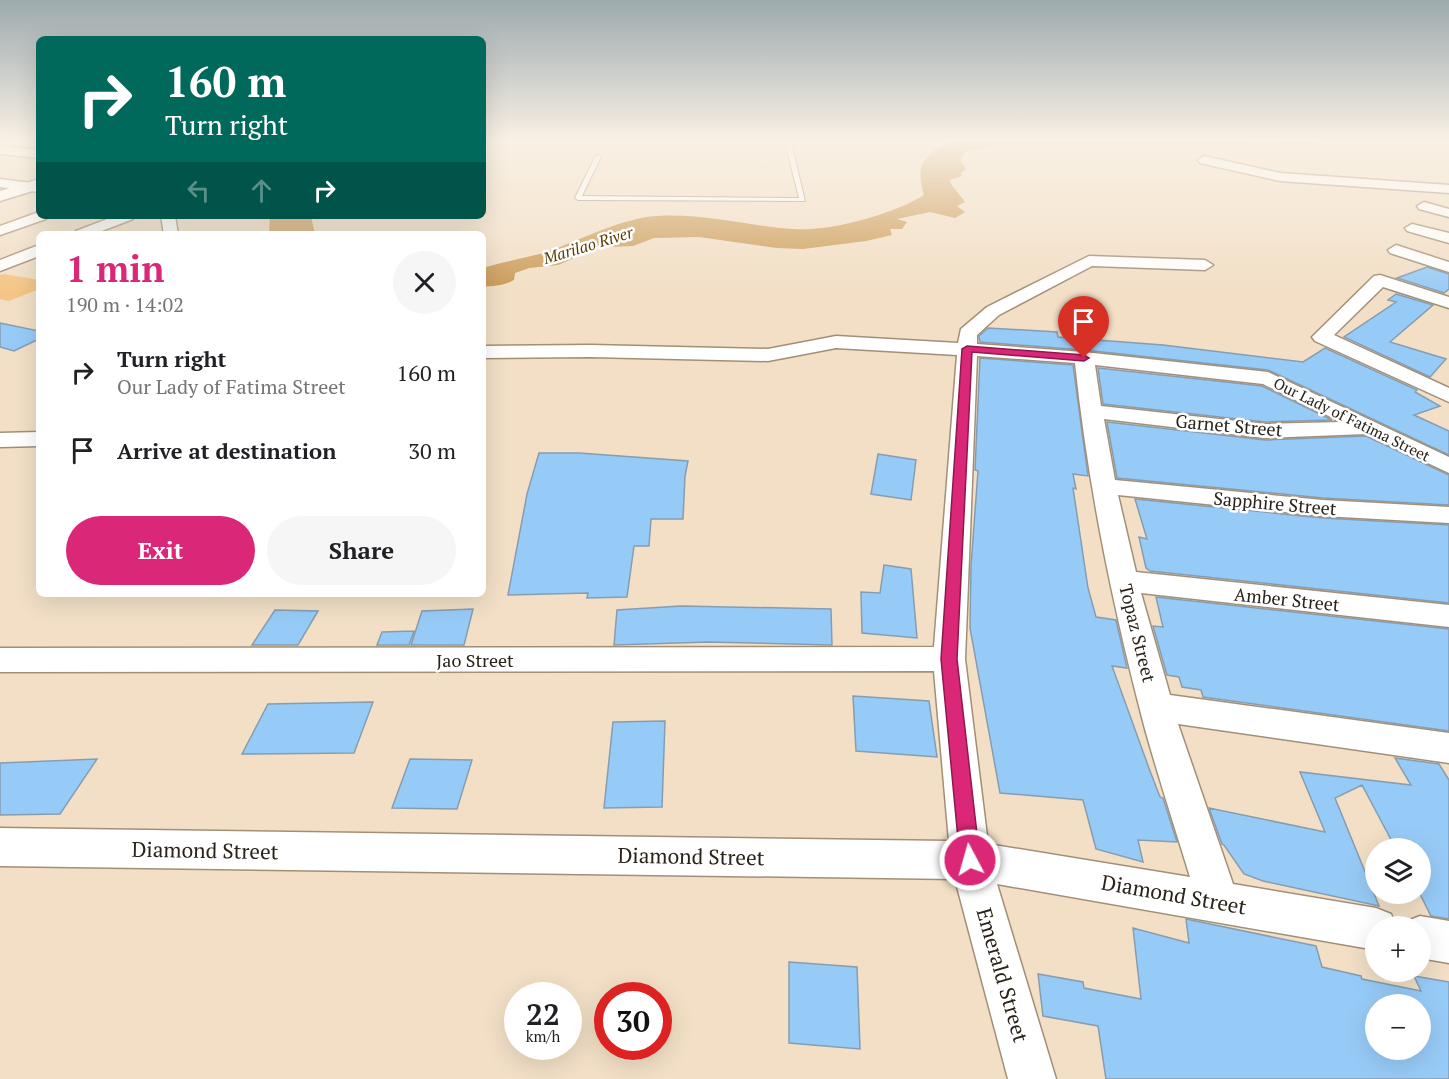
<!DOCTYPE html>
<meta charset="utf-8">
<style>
:root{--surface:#fff;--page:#f6f6f6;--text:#202124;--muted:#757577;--accent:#db2777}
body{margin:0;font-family:"PT Serif",serif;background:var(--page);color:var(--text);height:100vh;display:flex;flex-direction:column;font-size:22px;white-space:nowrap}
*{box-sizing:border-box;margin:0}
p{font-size:20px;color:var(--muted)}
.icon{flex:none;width:33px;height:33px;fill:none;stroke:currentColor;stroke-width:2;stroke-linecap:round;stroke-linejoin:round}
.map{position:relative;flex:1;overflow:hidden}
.details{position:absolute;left:36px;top:231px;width:450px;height:366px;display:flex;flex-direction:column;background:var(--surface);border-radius:9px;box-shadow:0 6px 24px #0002}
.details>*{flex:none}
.guide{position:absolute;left:36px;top:36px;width:450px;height:183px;border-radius:9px;box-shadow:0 6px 24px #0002;background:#00695c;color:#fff;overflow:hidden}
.buttons{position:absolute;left:1365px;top:838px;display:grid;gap:12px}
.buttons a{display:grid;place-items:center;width:66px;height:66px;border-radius:50%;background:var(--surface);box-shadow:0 6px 24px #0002;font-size:30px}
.speed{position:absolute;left:504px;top:982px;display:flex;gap:12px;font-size:30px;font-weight:700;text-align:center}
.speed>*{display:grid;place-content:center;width:78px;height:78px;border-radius:50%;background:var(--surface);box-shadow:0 6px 24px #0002;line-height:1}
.speed small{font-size:15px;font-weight:400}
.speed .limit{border:9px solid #d22;background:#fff;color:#111}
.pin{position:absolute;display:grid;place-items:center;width:51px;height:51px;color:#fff;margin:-62px -26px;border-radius:50% 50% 50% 0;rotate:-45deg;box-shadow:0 0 6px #0007}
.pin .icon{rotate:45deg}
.me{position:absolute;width:66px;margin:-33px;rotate:354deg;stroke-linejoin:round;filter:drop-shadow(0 0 4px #0008)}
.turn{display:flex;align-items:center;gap:21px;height:126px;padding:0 30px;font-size:27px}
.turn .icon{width:78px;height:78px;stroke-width:2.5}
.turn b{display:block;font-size:42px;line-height:51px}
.lanes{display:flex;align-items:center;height:57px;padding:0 30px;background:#0003;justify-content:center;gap:30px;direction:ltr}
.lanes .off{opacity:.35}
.round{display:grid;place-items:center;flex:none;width:63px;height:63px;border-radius:32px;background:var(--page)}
.summary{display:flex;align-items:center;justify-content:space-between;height:102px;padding:0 30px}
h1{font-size:36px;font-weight:700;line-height:45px;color:var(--accent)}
.cta{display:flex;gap:12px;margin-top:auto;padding:12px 30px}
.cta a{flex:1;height:69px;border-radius:36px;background:var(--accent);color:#fff;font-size:24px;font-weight:700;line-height:69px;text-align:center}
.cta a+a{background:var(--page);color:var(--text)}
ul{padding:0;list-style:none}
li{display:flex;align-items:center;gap:18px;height:78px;padding:0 30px}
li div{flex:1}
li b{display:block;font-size:22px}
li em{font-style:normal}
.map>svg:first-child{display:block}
.green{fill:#f4c586}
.water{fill:#cc9b57}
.building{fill:#97cbf7;stroke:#869db1;stroke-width:1.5;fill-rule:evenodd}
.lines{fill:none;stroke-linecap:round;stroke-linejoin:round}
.lane-casing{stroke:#a28f78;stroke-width:2}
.street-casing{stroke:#a28f78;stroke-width:3}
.secondary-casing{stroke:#a28f78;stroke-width:3}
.lane{fill:#fff;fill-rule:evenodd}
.street{fill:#fff;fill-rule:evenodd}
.secondary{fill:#fff;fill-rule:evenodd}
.route{fill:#db2777;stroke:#8e194d;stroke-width:1.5}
.labels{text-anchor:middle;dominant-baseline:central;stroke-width:5;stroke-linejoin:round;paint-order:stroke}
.far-street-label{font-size:15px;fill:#2a2319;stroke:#fff}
.far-water-label{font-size:16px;font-style:italic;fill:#5c3b02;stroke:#fff}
.street-label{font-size:18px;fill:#2a2319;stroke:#fff}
.near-street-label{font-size:21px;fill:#2a2319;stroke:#fff}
</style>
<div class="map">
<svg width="1449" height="1079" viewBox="0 0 1449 1079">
<rect width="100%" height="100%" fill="#f2dfc6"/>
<path class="green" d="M4,274L39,280V289L9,301L0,299V275Z"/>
<path class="water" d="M949,142H1326L1308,145L1261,143L1226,146L1027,144L989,146L965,152L960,160L966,169L961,173L962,176L950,180L951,184L965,202L957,206L965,212L955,218L930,212L897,219L907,222L902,229H890L892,235L866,241L803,249L777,248L699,237L654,238L633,246L583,248L577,252L572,259L558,265L529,268L515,273L514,280C504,286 494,286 483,287V268C505,261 528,258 549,251C583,239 622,218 657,216C704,213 748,226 793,229C830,232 894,214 924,195C915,166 923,155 949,142Z
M270,216H311L315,234H269Z"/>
<path class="building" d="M1427,267L1449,274V289L1444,293L1397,278Z
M1396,294L1433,305L1390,342L1446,359L1430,377L1344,337L1396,302L1388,300Z
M0,323L39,331V339L14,351L0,347Z
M988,328L1057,332L1058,337L1163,345L1303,362L1325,348L1417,390L1415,392L1440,406L1414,415L1449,431V455L1268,370L1084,350L980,342L979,336Z
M980,358L1073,365L1088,476L1073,474L1076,489L1073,488L1088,588L1096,617L1116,620L1127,668L1112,666L1150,771L1160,797L1163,798L1177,842L1138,840L1143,862L1096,849L1083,800L1000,793L970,628L971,566L978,471L975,470Z
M1098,368L1262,386L1332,420L1265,422L1103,404Z
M1107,422L1265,440L1366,436L1449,475V505L1323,498L1117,478Z
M539,453H579L688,461L685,476L683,519H651L649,546H634L627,597L587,598L588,593L508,595L527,494Z
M878,454L916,460L911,500L871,494Z
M1135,499L1323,518L1449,525V603L1150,571L1146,568L1139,537L1147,539Z
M884,565L911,569L917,638L862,633L861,592L880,593Z
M1156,597L1449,629V731L1203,697L1201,690L1182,687L1179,677L1167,675L1153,626L1163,627Z
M681,606L831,609L832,645L709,642L614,645L617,610Z
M473,609L464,645H411L422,611Z
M275,610L318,611L298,645H252Z
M414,631L409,645H377L382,632Z
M853,696L929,701L937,757L856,751Z
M373,702L354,753L242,754L268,704Z
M665,721L662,807L604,808L613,722Z
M1395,758L1439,764L1449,780V919L1431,916L1420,894V849H1396L1362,785L1335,798L1379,906L1263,881L1244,874L1224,845L1222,844L1209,808L1325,832L1300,772L1411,785Z
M97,759L60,814L0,815V763Z
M410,759L472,760L457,809L392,808Z
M1186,919L1316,946L1322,967L1361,976L1362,979L1421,991L1414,976L1449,982V1079H1106L1098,1026L1043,1016L1038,974L1083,982L1084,988L1141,999L1133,928L1189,943ZM1376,1005H1420V1050H1376Z
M789,962L857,967L860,1049L789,1043Z"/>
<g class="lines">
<defs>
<path id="lane" d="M785,142H791L805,201L578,200L575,198L595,157L598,155L601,157L582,196L799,198Z"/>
<path id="street" d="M0,146L39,150V158L0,154Z
M1204,156L1280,173L1449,185V193L1280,181L1200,163L1198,160Z
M0,179L39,184V192L0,187Z
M1424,202L1449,209V217L1419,209L1417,206Z
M39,212V216H48L46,219L0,235V226Z
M115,216H135L133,219L94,234H74L76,231Z
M161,216H175L178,234H164Z
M1412,224L1449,233V243L1407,231L1405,228Z
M39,245V256L0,271V260Z
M1396,245L1449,262V272L1390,253L1388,250Z
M1089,256L1205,260L1213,265L1205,270L1092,266L999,315L977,335V344L1084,352L1268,372L1449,457V473L1366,434L1265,438L1104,419L1115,480L1323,500L1449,507V523L1323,516L1118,495L1136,572L1449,605V627L1141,593L1170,695L1449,733V763L1178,724L1233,884L1376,908L1391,914L1396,927H1376V950L997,884L1056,1079H1008L955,879L0,866V828L949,841L934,671L0,672V648L934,647L957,355L836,348L768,361L590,357L483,358V346L590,345L768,349L836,336L958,343L961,329L987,307ZM977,356L1075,363C1088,486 1113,608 1145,729C1159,779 1175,828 1190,877L988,844L965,659ZM1095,365L1263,384L1341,422L1265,424L1101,406Z
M1380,275L1449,297V308L1383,287L1334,335L1449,388V402L1315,341L1312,337L1374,276Z
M39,432V446L0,447V433Z
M1420,916L1449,921V963L1420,958V927H1403L1405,922Z"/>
<path id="secondary" d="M39,179V189L0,201V191Z"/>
</defs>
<use href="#lane" class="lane-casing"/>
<use href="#street" class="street-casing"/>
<use href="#secondary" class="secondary-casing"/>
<use href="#lane" class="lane"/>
<use href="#street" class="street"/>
<use href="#secondary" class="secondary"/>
</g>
<linearGradient id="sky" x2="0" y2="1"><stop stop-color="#9daaae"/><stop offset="0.48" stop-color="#f9f1e5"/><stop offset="1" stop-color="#f9f1e5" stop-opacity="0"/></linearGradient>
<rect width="1449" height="293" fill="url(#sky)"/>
<path class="route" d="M967,346L1084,355L1089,358L1084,361L972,352L957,659L980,860L977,866L970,869L963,866L960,860L941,659L962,349Z"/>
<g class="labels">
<g class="far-street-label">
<text transform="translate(1352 419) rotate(26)">Our Lady of Fatima Street</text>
</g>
<g class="far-water-label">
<text transform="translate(588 245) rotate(-17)">Marilao River</text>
</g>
<g class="street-label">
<text transform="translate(1229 425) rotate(5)">Garnet Street</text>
<text transform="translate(1275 503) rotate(5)">Sapphire Street</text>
<text transform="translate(1287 599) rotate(6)">Amber Street</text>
<text transform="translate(1138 633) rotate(76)">Topaz Street</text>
<text x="475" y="660">Jao Street</text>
</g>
<g class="near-street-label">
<text transform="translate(205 850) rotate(1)">Diamond Street</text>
<text transform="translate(691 856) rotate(1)">Diamond Street</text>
<text transform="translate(1174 894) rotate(10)">Diamond Street</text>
<text transform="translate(1003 975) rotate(74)">Emerald Street</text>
</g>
</g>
</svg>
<div class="buttons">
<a><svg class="icon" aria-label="layers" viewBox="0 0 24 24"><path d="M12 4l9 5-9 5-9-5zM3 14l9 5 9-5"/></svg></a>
<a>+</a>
<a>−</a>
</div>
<div class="speed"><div>22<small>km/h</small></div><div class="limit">30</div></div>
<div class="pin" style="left:1084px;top:358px;background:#d93025"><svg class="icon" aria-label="arrive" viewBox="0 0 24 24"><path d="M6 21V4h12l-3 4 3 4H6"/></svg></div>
<svg class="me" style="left:970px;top:860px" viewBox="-20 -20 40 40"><circle r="17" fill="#db2777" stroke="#fff" stroke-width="3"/><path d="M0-11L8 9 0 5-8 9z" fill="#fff"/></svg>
<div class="guide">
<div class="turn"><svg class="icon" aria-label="right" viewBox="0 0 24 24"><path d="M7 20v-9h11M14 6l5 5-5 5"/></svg><div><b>160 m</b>Turn right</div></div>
<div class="lanes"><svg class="icon off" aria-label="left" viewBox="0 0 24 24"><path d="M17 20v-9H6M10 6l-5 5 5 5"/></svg><svg class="icon off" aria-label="ahead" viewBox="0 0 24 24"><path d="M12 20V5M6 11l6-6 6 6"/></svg><svg class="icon" aria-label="right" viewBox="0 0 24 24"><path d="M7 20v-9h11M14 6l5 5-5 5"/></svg></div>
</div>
<section class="details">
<div class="summary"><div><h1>1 min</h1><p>190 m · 14:02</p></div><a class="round"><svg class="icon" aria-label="close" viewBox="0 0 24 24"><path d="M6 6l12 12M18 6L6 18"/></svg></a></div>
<ul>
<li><svg class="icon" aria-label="right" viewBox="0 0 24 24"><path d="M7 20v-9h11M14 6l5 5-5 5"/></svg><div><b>Turn right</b><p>Our Lady of Fatima Street</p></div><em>160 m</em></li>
<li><svg class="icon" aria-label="arrive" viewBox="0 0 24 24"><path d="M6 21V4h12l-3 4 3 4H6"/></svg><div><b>Arrive at destination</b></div><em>30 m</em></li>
</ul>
<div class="cta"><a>Exit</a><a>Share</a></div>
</section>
</div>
